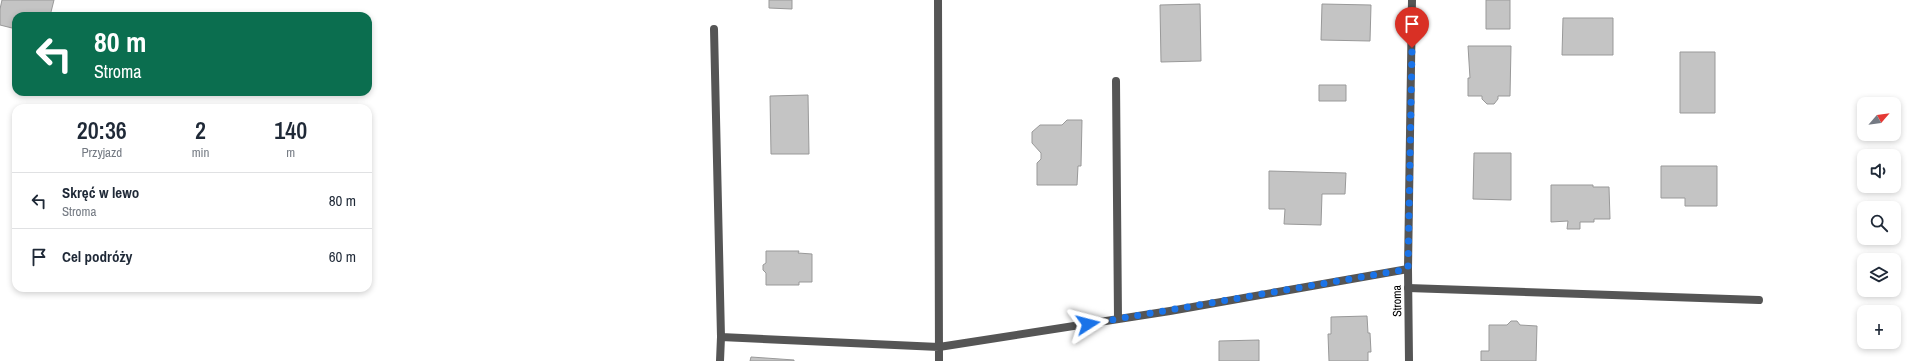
<!DOCTYPE html>
<html lang="pl">
<meta charset="utf-8">
<style>
:root{--surface:#fff;--page:#f2f2f3;--text:#1f2937;--muted:#747a83;--line:#e0e1e3}
body{margin:0;font-family:"Archivo Narrow",sans-serif;background:var(--page);color:var(--text);height:100vh;display:flex;flex-direction:column;font-size:15px;white-space:nowrap}
*{box-sizing:border-box;margin:0}
p{font-size:13px;color:var(--muted)}
.icon{flex:none;width:22px;height:22px;fill:none;stroke:currentColor;stroke-width:2;stroke-linecap:round;stroke-linejoin:round}
.map{position:relative;flex:1;overflow:hidden}
.sheet{position:absolute;left:12px;top:104px;width:360px;height:188px;display:flex;flex-direction:column;background:var(--surface);border-radius:12px;box-shadow:0 2px 6px #0003}
.sheet>*{flex:none}
.top-card{position:absolute;left:12px;top:12px;width:360px;height:84px;border-radius:12px;box-shadow:0 2px 6px #0003;background:#0b6e4f;color:#fff;overflow:hidden}
.needle{width:26px;rotate:62deg}
.buttons{position:absolute;left:1857px;top:97px;display:grid;gap:8px}
.buttons a{display:grid;place-items:center;width:44px;height:44px;border-radius:8px;background:var(--surface);box-shadow:0 2px 6px #0003;font-size:20px}
.pin{position:absolute;display:grid;place-items:center;width:34px;height:34px;color:#fff;margin:-41px -17px;border-radius:50% 50% 50% 0;rotate:-45deg;box-shadow:0 0 4px #0007}
.pin .icon{rotate:45deg}
.me{position:absolute;width:44px;margin:-22px;rotate:81deg;stroke-linejoin:round;filter:drop-shadow(0 0 3px #0008)}
.turn{display:flex;align-items:center;gap:14px;height:84px;padding:0 16px;font-size:18px}
.turn .icon{width:52px;height:52px;stroke-width:2.5}
.turn b{display:block;font-size:28px;line-height:34px}
.eta{display:flex;justify-content:space-evenly;align-items:center;height:68px;text-align:center}
.eta b{font-size:24px;font-weight:600;line-height:28px}
ul{padding:0;list-style:none}
li{display:flex;align-items:center;gap:12px;height:56px;padding:0 16px;border-top:1px solid var(--line)}
li div{flex:1}
li b{display:block;font-size:15px}
li em{font-style:normal}
.map>svg:first-child{display:block}
.building{fill:#c4c4c4;stroke:#999}
.lines{fill:none;stroke-linecap:round;stroke-linejoin:round}
.lane{stroke:#555;stroke-width:8}
.street{stroke:#555;stroke-width:8}
.route{stroke:#1a73e8;stroke-width:7;stroke-dasharray:0 12.6}
.labels{text-anchor:middle;dominant-baseline:central;stroke-width:3;stroke-linejoin:round;paint-order:stroke}
.street-label{font-size:12px;fill:#000;stroke:#fff}
</style>
<div class="map">
<svg width="1913" height="361" viewBox="0 0 1913 361">
<rect width="100%" height="100%" fill="#fff"/>
<path class="building" d="M2,0H54L50,16H16V29L0,25V9Z
M769,0H792V9L769,8Z
M1486,0H1510V29H1486Z
M1200,4L1201,61L1161,62L1160,5Z
M1322,4L1371,5L1370,41L1321,40Z
M1563,18H1613V55H1562Z
M1468,46H1511L1510,96H1498V99L1494,104H1487L1482,99V96H1468V78H1470Z
M1680,52H1715V113H1680Z
M1319,85H1346V101H1319Z
M808,95L809,154H771L770,96Z
M1067,120H1082L1081,166H1078L1077,185H1037V163L1041,159V153L1032,143V132L1040,125H1062Z
M1474,153H1511V200L1473,199Z
M1661,166H1717V206H1685V198H1661Z
M1269,171L1346,173L1345,194H1322L1321,225L1284,224L1285,209H1269Z
M1551,185H1593V187H1609L1610,219H1594V222H1580V229H1567L1568,221L1551,222Z
M766,251H799L798,253L812,254V282H799V285H766V273L763,270V265L766,263Z
M1367,316L1368,333H1370L1371,352H1368V361H1329L1328,334H1331V317Z
M1511,321H1517L1520,325L1537,326L1536,361H1481V351H1489V325H1507Z
M1259,340V361H1219V341Z
M751,357L794,360V361H750Z"/>
<g class="lines">
<path class="lane" d="M938,0L939,361
M714,29L721,337
M1116,81L1118,319
M1408,288L1759,300
M720,361L721,337L939,347L1170,311L1408,269"/>
<path class="street" d="M1409,361L1408,269L1412,0"/>
</g>
<g class="lines">
<path class="route" d="M1088,324L1408,269L1412,48"/>
</g>
<g class="labels">
<g class="street-label">
<text transform="translate(1397 301) rotate(-91)">Stroma</text>
</g>
</g>
</svg>
<div class="buttons">
<a><svg class="needle" viewBox="-14 -14 28 28"><path d="M0-13l5 13h-10z" fill="#e53935"/><path d="M0 13l5-13h-10z" fill="#747a83"/></svg></a>
<a><svg class="icon" aria-label="sound" viewBox="0 0 24 24"><path d="M4 9h4l5-4v14l-5-4H4zM17 9q2 3 0 6"/></svg></a>
<a><svg class="icon" aria-label="search" viewBox="0 0 24 24"><circle cx="10" cy="10" r="6"/><path d="M15 15l6 6"/></svg></a>
<a><svg class="icon" aria-label="layers" viewBox="0 0 24 24"><path d="M12 4l9 5-9 5-9-5zM3 14l9 5 9-5"/></svg></a>
<a>+</a>
</div>
<div class="pin" style="left:1412px;top:48px;background:#d93025"><svg class="icon" aria-label="arrive" viewBox="0 0 24 24"><path d="M6 21V4h12l-3 4 3 4H6"/></svg></div>
<svg class="me" style="left:1088px;top:324px" viewBox="-20 -20 40 40"><path d="M0-17L14 15 0 8-14 15z" fill="#1a73e8" stroke="#fff" stroke-width="4"/></svg>
<div class="top-card">
<div class="turn"><svg class="icon" aria-label="left" viewBox="0 0 24 24"><path d="M17 20v-9H6M10 6l-5 5 5 5"/></svg><div><b>80 m</b>Stroma</div></div>
</div>
<section class="sheet">
<div class="eta">
<div><b>20:36</b><p>Przyjazd</p></div>
<div><b>2</b><p>min</p></div>
<div><b>140</b><p>m</p></div>
</div>
<ul>
<li><svg class="icon" aria-label="left" viewBox="0 0 24 24"><path d="M17 20v-9H6M10 6l-5 5 5 5"/></svg><div><b>Skręć w lewo</b><p>Stroma</p></div><em>80 m</em></li>
<li><svg class="icon" aria-label="arrive" viewBox="0 0 24 24"><path d="M6 21V4h12l-3 4 3 4H6"/></svg><div><b>Cel podróży</b></div><em>60 m</em></li>
</ul>
</section>
</div>
